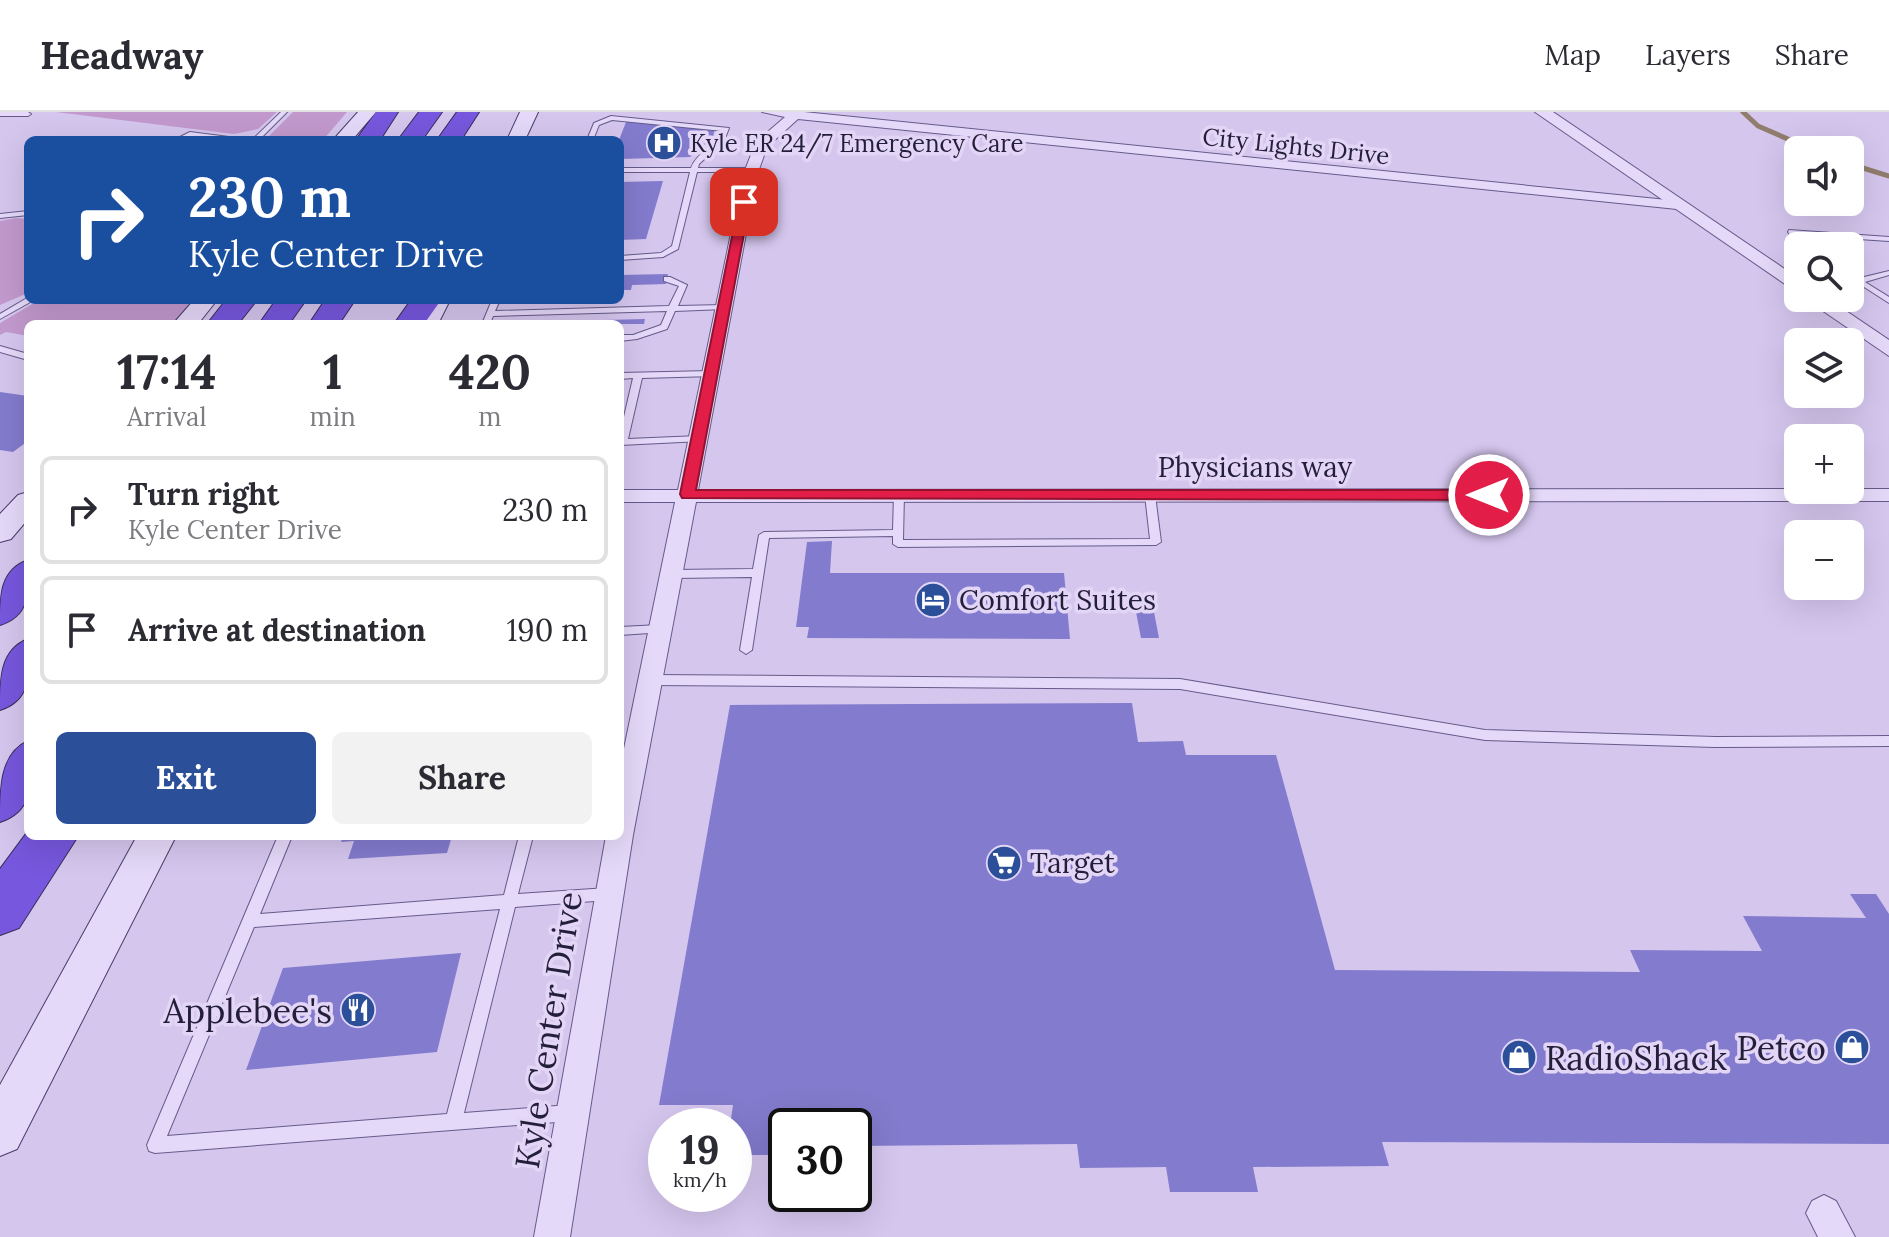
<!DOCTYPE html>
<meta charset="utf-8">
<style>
:root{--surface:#fff;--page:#f2f2f3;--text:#2b2b33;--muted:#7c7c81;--line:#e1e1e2;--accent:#2b4f99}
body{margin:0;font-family:Lora,serif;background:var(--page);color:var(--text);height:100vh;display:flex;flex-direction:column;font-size:30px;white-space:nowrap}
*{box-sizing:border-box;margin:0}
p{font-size:26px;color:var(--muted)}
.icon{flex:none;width:44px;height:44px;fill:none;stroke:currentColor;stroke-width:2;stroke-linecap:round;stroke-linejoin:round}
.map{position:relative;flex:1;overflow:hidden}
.drawer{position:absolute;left:24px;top:208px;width:600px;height:520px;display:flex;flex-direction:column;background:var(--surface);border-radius:12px;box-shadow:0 8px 32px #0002}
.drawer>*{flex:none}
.guide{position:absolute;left:24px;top:24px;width:600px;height:168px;border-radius:12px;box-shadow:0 8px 32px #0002;background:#1a4fa0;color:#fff;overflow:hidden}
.fabs{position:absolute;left:1784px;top:24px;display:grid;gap:16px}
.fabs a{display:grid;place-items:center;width:80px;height:80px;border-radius:12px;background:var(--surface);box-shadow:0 8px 32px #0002;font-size:40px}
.speed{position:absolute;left:648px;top:996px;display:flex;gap:16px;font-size:40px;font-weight:700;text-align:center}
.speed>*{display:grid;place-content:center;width:104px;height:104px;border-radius:50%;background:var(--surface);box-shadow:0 8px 32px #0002;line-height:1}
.speed small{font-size:20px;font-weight:400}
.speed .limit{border:4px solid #111;border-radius:12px;background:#fff;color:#111}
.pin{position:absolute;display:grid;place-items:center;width:68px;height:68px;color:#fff;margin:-34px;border-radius:16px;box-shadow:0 4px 12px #0006}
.me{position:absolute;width:88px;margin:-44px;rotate:270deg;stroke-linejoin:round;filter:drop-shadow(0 0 6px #0008)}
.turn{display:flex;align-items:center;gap:28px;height:168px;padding:0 32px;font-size:36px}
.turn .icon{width:104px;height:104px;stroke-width:2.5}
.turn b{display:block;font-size:56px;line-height:68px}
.eta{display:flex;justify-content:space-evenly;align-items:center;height:136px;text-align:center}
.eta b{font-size:48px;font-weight:800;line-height:56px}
.action{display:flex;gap:16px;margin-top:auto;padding:16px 32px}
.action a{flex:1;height:92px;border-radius:12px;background:var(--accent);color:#fff;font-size:32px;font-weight:800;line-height:92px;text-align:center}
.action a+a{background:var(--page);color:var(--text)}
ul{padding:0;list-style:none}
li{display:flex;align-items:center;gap:24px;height:108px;margin:0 16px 12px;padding:0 16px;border:4px solid var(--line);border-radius:12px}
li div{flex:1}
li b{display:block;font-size:30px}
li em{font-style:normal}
header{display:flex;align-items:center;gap:48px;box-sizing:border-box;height:112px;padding:0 40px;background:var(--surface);border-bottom:2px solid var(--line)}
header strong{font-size:38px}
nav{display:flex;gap:44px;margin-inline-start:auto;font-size:28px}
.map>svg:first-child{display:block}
.green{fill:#c299cd}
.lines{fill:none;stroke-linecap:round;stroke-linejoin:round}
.stream{stroke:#917d6d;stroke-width:5}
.building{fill:#837bcd}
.service-casing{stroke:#655b8a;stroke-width:2}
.minor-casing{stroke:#655b8a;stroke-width:2}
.tertiary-casing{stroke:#655b8a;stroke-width:2}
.secondary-casing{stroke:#473e6c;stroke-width:2}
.motorway-casing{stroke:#352f58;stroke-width:2}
.service{fill:#e5d9f9;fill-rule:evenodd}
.minor{fill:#e5d9f9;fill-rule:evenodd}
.tertiary{fill:#e5d9f9;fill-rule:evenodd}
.secondary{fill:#e5d9f9;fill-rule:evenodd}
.motorway{fill:#7757dd;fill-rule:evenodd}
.route{fill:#e11d48;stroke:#92132f;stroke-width:2}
.labels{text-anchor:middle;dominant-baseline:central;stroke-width:7;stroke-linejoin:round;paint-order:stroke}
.far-poi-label{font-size:24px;fill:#231f3a;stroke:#e2d5f6;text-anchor:start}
.far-street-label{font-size:24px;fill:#231f3a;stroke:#e2d5f6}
.street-label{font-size:28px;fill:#231f3a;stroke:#e2d5f6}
.poi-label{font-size:28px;fill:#231f3a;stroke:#e2d5f6;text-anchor:start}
.near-poi-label{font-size:34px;fill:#231f3a;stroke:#e2d5f6;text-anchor:end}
.near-street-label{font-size:34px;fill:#231f3a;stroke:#e2d5f6}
</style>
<header>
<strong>Headway</strong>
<nav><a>Map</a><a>Layers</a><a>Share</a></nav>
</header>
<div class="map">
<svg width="1889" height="1125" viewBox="0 0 1889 1125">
<rect width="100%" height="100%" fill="#d5c6ee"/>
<path class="green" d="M56,0H277L258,17L234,22Z
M293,0H347L323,28H286L269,24Z
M16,106L28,107V181L0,193V109Z
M39,188H194L173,212H28V224L6,220L0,223V211Z"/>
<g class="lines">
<path class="stream" d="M1743,0L1758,14L1813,38
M1850,52L1889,64"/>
</g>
<path class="building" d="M640,9L714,19L713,27L690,45L620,47L619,28L626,10Z
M663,69L646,127L620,128V70Z
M668,162L666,172L632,173L631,178H620V163Z
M645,207L644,212H565V209Z
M0,280L28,284V329L13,340L0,338Z
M832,429L830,461H1064L1070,527L807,526L809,515H796L807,430Z
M1136,500H1154L1159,526H1141Z
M1132,591L1138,630L1183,629L1186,643H1276L1335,858L1640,860L1630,838L1762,839L1743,804L1866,806L1850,782H1876L1889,802V1032L1382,1030L1389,1054L1253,1055L1258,1080H1170L1166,1055L1080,1056L1077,1032L854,1034V1014H786V1043H734V1014H730L733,993H659L730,593Z
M343,724H452L447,741L348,747L354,729L341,730Z
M461,841L437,940L246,958L283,856Z"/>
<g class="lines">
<defs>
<path id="service" d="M0,0H28L31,2L28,4H0Z
M281,0H287L259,28H230L191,24L182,28H174L190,20L252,28Z
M611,4L729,16L724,29L699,52L698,56H752L755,58L752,60H697L678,137L663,145L620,148V144L661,141L672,134L690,60H620V56H691C697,40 716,34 723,19L612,8L599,13L593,28H587L594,11Z
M28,99V103L0,106V102Z
M1789,118L1889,125V129L1798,123L1806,134H1798L1788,120Z
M1889,159V163L1865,170L1889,185V191L1850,166V161L1860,166Z
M664,165H670L687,173L678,194L724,193L728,195L724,197L675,199L667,217L637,227L620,229V223H633L661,213L667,199L493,204L490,212H482L492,188H500L495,199L669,194L679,174L664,169Z
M27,186L34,188L0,207V202Z
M0,234L28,242V248L0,240Z
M711,259L715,262L714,264L642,266L628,327L699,324L702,325V329L620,333V322L633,266L620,267V261Z
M899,379L904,382L903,428L1150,427L1145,383L1150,380L1155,383L1161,430L1156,433L898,435L893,432V424L769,426L752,538L746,542L740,538L752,465L672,466L667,462L672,458L753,457L759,423L764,420L893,418L894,382Z
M660,513L666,517L664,520L620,523V515Z
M650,563L1180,567L1485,618L1715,625L1889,624V634L1715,635L1485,628L1180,577L650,573L644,568Z
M278,724H292L260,802L504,783L519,724H533L518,782L608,776L613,778L615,782L613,786L608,788L515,795L464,1001L569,993L575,995L577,1001L575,1007L569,1009L155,1041L149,1039L147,1033ZM500,797L447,1002L167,1024L254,815Z"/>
<path id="minor" d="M762,0H804L1677,89L1684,93L1677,97L798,7L767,35L757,63L698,378L1889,377V389L696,390L633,723L570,1125H534L606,724H620V656L675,390H620V378H678L743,63L756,30L785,5Z
M1824,1083L1836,1089L1855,1125H1818L1806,1101L1812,1089Z"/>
<path id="tertiary" d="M1535,0H1553L1798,166V181Z
M1804,186H1827L1889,228V244Z"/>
<path id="secondary" d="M358,0H376L352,28H333Z
M520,0H538L525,28H507Z
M194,188H217L198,212H173Z
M428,188H450L438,212H414Z
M28,380V407L11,427L0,430V402L18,383Z
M137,724H176L17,1037L0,1044V973Z"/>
<path id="motorway" d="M376,0H398L380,28H356Z
M419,0H442L422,28H398Z
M457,0H479L461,28H437Z
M226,188H257L238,212H207Z
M276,188H306L289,212H259Z
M325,188H355L339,212H309Z
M411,188H441L424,212H394Z
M28,448C28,477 32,503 0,513C0,484 0,458 28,448Z
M28,527C28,558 34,587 0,598C0,567 0,538 28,527Z
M28,629C28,664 39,697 0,710C0,676 0,642 28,629Z
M28,719V724H78L19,816L0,823V757Z"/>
</defs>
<use href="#service" class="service-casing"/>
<use href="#minor" class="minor-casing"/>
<use href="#tertiary" class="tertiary-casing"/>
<use href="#secondary" class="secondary-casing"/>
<use href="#motorway" class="motorway-casing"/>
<use href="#service" class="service"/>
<use href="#minor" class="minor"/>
<use href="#tertiary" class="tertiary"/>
<use href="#secondary" class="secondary"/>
<use href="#motorway" class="motorway"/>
</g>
<path class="route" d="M744,87L750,90L696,378H1489L1496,383L1489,388L682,386L680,382L739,90Z"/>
<defs>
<symbol id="hospital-disc" viewBox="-11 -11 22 22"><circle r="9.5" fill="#2b4f99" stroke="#e2d5f6"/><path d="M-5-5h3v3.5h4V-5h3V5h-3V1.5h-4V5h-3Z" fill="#fff"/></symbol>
<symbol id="hotel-disc" viewBox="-11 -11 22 22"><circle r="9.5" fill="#2b4f99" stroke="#e2d5f6"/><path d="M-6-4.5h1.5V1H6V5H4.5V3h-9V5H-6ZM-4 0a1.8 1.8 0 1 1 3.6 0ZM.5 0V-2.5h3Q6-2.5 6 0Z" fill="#fff"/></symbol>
<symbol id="supermarket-disc" viewBox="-11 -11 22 22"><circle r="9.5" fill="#2b4f99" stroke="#e2d5f6"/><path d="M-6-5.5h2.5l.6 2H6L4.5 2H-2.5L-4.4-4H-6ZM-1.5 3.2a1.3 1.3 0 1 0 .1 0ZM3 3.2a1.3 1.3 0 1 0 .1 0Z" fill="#fff"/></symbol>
<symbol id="restaurant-disc" viewBox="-11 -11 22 22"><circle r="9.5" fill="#2b4f99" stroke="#e2d5f6"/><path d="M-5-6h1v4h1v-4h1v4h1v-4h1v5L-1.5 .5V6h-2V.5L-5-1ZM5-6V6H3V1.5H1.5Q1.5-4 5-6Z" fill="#fff"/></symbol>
<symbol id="shop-disc" viewBox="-11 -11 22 22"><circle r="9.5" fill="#2b4f99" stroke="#e2d5f6"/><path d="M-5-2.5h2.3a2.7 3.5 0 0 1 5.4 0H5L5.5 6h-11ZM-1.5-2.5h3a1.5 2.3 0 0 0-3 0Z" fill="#fff"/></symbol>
</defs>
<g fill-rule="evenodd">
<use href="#hospital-disc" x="644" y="11" width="40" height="40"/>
<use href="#hotel-disc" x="913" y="468" width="40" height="40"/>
<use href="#supermarket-disc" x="984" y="731" width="40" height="40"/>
<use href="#restaurant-disc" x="338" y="878" width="40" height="40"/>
<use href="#shop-disc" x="1832" y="915" width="40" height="40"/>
<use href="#shop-disc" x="1499" y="925" width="40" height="40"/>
</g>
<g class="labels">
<g class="far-poi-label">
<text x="690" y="31">Kyle ER 24/7 Emergency Care</text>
</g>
<g class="far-street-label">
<text transform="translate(1296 34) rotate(6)">City Lights Drive</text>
</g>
<g class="street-label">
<text x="1255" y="355">Physicians way</text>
</g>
<g class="poi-label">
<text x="959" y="488">Comfort Suites</text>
<text x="1030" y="751">Target</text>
</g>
<g class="near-poi-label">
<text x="332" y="898">Applebee's</text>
<text x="1826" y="935">Petco</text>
<text x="1545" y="945" text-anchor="start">RadioShack</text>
</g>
<g class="near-street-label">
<text transform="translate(548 918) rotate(-81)">Kyle Center Drive</text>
</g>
</g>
</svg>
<div class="fabs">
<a><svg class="icon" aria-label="sound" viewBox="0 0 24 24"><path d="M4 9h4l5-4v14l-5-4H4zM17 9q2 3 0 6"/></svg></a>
<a><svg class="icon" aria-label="search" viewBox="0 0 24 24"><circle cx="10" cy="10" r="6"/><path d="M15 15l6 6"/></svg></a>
<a><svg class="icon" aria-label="layers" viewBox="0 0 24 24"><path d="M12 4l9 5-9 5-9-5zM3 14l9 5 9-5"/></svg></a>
<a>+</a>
<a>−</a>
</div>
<div class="speed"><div>19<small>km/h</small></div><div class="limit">30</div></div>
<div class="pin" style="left:744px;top:90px;background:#d93025"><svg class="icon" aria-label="arrive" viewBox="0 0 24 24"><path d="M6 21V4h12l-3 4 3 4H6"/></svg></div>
<svg class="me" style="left:1489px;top:383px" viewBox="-20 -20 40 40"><circle r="17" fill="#e11d48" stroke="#fff" stroke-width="3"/><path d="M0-11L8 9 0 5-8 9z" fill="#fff"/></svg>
<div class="guide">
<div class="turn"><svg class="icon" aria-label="right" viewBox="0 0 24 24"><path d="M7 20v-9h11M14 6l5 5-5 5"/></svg><div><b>230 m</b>Kyle Center Drive</div></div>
</div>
<section class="drawer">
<div class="eta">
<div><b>17:14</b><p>Arrival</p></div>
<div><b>1</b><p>min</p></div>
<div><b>420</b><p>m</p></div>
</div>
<ul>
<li><svg class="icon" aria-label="right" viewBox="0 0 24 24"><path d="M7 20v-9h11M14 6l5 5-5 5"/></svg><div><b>Turn right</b><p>Kyle Center Drive</p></div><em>230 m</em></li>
<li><svg class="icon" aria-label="arrive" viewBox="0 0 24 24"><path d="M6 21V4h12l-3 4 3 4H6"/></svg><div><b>Arrive at destination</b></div><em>190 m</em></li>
</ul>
<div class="action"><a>Exit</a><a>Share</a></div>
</section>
</div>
